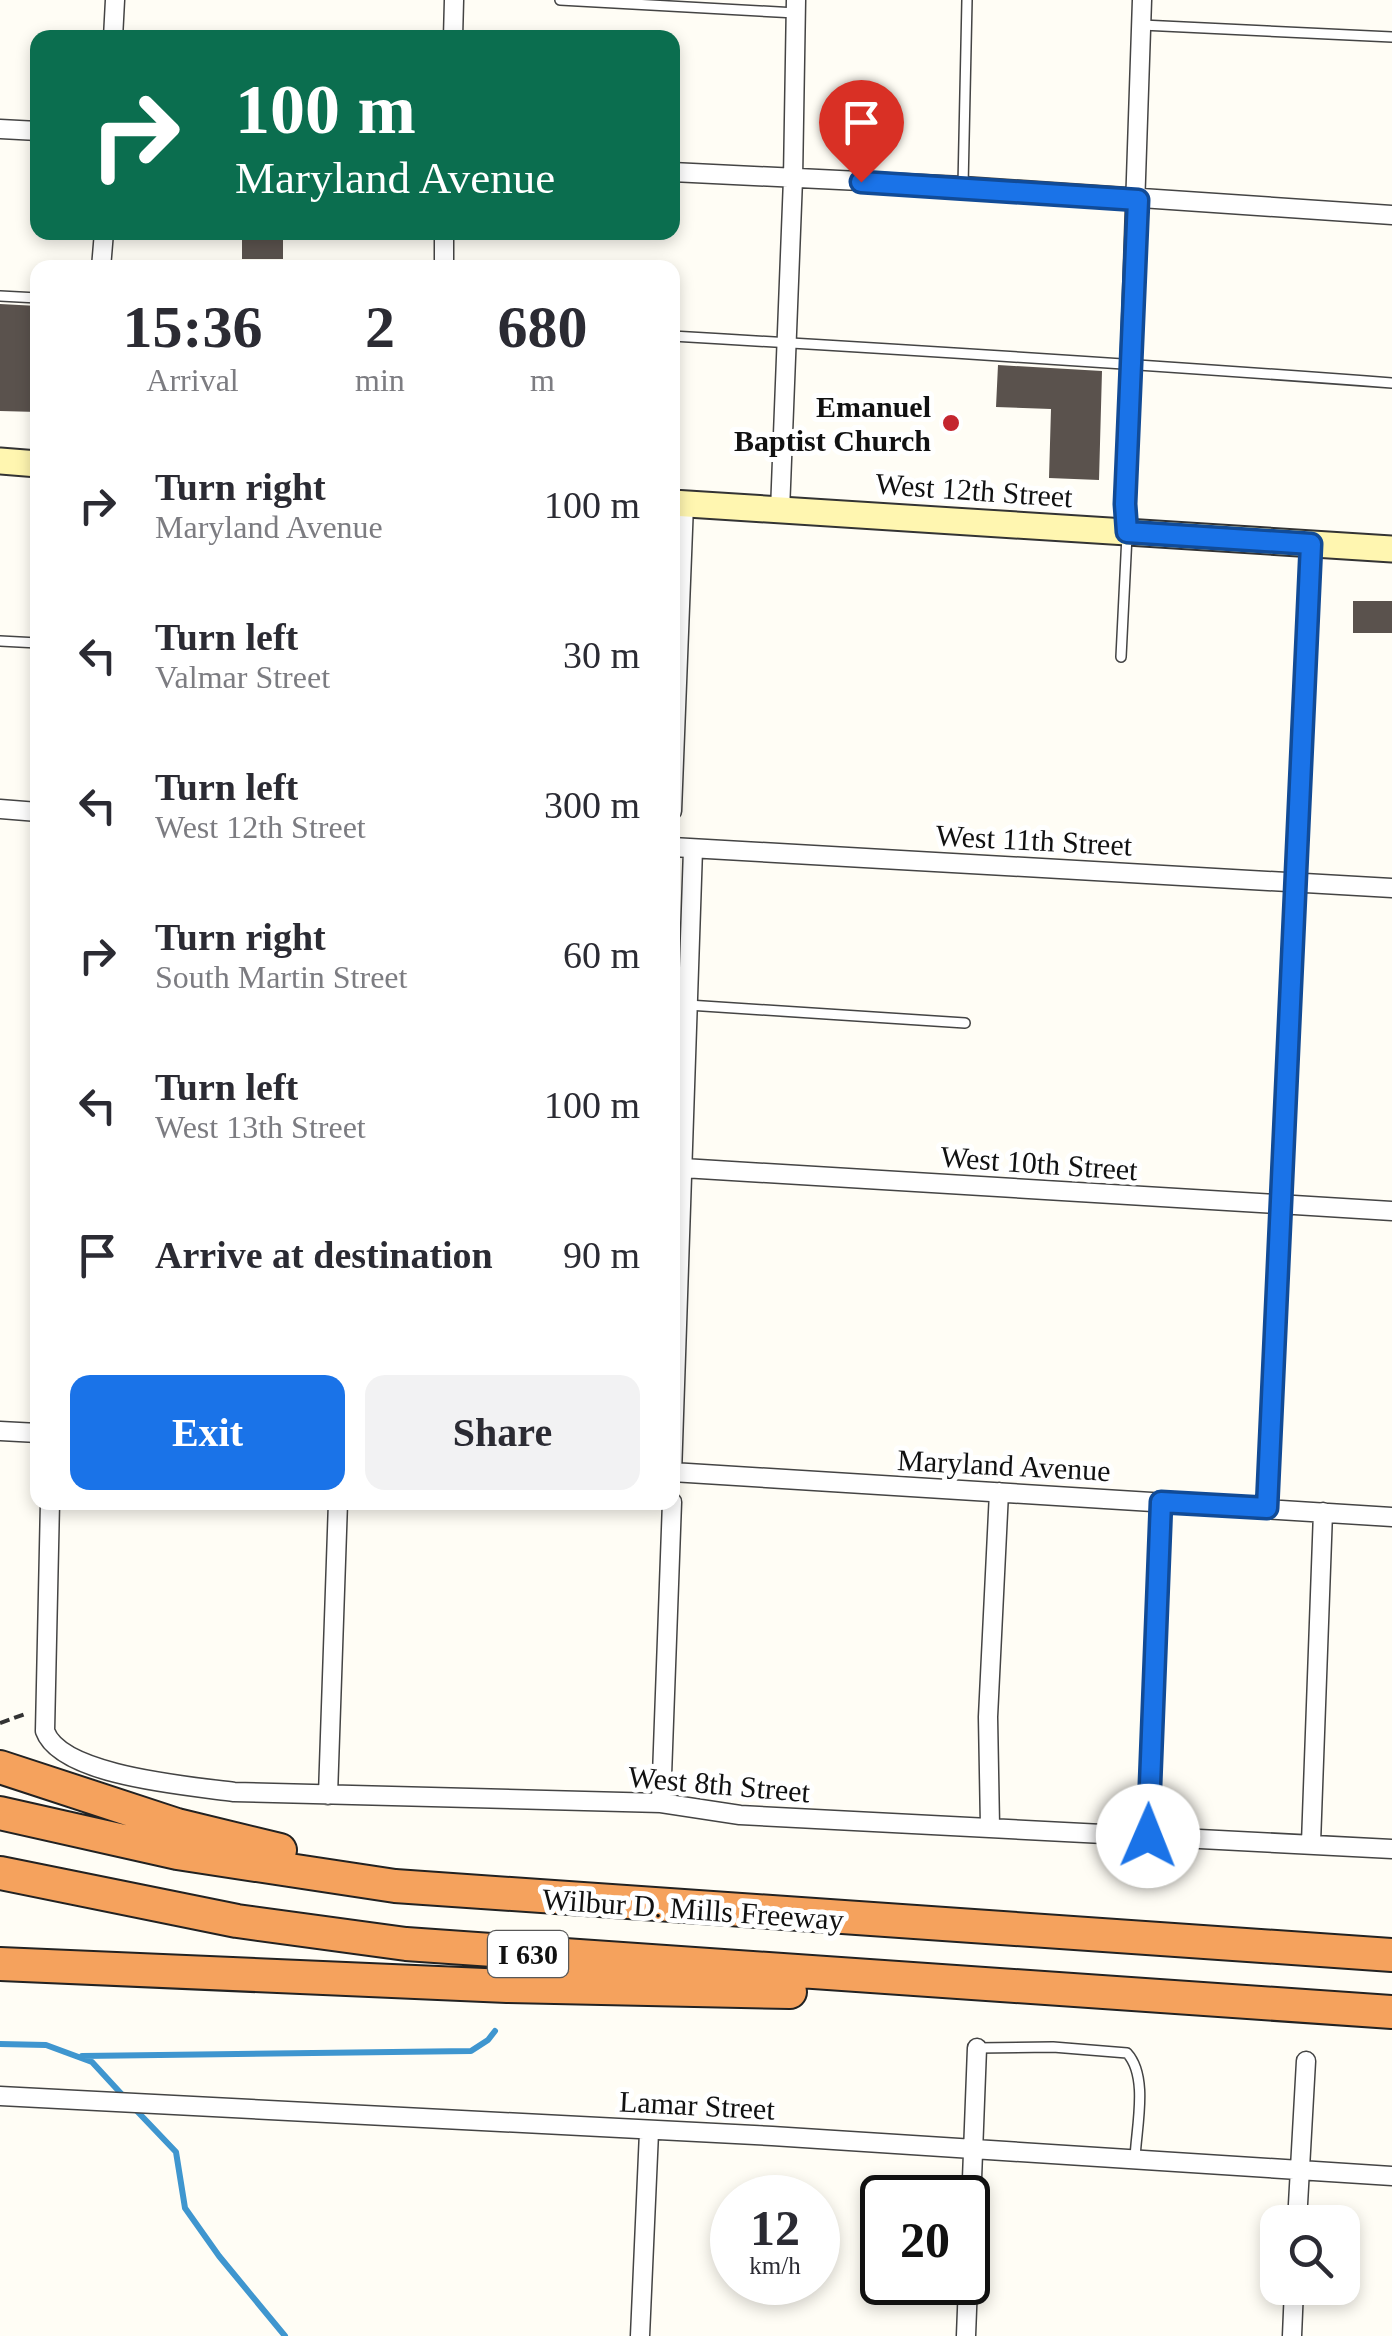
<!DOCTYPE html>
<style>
:root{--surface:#fff;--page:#f2f2f3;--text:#2b2b33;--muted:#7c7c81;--accent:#1a73e8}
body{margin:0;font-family:"Times New Roman",serif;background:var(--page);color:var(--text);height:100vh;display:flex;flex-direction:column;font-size:38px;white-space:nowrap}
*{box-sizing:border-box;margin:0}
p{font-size:32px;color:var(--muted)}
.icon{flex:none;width:55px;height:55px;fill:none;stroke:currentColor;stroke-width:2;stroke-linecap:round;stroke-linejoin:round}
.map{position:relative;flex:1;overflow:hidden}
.side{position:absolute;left:30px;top:260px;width:650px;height:1250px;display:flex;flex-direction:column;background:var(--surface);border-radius:20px;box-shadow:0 5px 15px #0003}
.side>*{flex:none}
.top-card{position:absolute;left:30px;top:30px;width:650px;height:210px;border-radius:20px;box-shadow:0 5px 15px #0003;background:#0b6e4f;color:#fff;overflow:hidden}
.tools{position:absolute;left:1260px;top:2205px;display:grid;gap:20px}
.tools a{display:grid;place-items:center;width:100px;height:100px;border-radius:20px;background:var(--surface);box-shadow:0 5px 15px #0003;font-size:50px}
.speed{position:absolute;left:710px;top:2175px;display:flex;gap:20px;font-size:50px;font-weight:700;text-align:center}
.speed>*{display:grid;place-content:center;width:130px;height:130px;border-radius:50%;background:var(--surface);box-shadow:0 5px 15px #0003;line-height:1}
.speed small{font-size:25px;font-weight:400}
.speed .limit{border:5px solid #111;border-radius:15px;background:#fff;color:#111}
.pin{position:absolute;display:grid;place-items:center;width:85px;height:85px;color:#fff;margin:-102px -42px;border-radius:50% 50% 50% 0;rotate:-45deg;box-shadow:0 0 10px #0007}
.pin .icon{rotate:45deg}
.me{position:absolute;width:110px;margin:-55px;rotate:1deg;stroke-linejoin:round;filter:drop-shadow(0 0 8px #0008)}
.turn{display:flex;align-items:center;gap:35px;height:210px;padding:0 40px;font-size:45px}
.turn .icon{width:130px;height:130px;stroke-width:2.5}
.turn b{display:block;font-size:70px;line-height:85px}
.eta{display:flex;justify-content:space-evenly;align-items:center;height:170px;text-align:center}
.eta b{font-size:60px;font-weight:600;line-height:70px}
.action{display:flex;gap:20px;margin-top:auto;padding:20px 40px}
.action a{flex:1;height:115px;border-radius:20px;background:var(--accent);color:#fff;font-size:40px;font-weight:600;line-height:115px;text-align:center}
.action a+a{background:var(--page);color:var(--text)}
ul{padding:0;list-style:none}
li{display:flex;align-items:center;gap:30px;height:150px;padding:0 40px}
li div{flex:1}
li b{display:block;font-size:38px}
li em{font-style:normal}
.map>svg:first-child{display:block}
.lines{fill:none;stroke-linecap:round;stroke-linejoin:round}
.stream{stroke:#3f96cf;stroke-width:6}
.building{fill:#5a524d}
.lane-casing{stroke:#444;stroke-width:12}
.street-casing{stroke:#444;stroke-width:21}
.secondary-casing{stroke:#333;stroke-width:29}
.highway-casing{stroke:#222;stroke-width:36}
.path{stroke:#333;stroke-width:4;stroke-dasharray:10 5;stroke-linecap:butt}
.lane{stroke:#fff;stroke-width:9}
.street{stroke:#fff;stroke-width:18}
.secondary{stroke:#fff6b0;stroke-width:25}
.highway{stroke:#f5a25d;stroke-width:32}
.route-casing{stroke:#114b97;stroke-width:25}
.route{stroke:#1a73e8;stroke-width:18}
.poi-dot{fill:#c4262e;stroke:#fff;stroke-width:4}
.labels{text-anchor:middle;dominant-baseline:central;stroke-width:10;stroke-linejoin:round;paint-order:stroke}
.shield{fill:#fff;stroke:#585858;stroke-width:2.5}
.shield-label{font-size:28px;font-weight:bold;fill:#111}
.poi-label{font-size:30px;font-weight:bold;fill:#111;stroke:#fff;text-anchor:end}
.street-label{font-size:30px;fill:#111;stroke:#fff}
</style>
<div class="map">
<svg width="1392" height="2336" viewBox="0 0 1392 2336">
<rect width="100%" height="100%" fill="#fffdf5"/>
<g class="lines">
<path class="stream" d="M0,2044L46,2045L92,2062L127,2100
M82,2056L471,2051L488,2040L495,2031
M135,2109L176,2152L185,2208L219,2256L285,2336"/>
</g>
<path class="building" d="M242,232H283V259H242Z
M0,304L38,306V412L0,411Z
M998,365L1102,371L1099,480L1049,478L1051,409L996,407Z
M1353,601H1392V633H1353Z"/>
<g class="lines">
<defs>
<path id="lane" d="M560,0L796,13
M1142,25L1392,37
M963,186L967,0
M0,296L38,298
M672,336C913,350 1152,365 1392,383
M0,641L38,643
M1121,657L1127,535
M688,1005L965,1023
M1148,1837L1161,1502
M977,2048L1053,2047L1127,2053C1149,2077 1136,2128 1135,2159"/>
<path id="street" d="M113,38L115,0
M453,38L454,0
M0,129L38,131
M672,172L963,186L1392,215
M101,268L104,232
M444,268V232
M780,511L793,179L796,0
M1127,532L1125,504L1142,0
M0,809L38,812
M672,811L684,504
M672,847L1392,888
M683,1168L1392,1211
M0,1431L38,1433
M672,1472L1392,1517
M672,1474L693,849
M50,1502L45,1731C61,1776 190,1786 234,1792L661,1803L740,1815L1392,1849
M1267,1508L1311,544
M328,1795L338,1502
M661,1803L672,1502
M990,1826L988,1717L999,1492
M1311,1843L1323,1512
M0,2096L772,2136L1392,2176
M1297,2222L1306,2061
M640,2336L649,2132
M966,2336L977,2048
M1292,2336L1294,2288"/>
<path id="secondary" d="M0,461L38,464
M672,503L1392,549"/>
<path id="highway" d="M0,1767L177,1825L280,1850
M0,1813L177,1853L395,1886L1392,1955
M0,1873L237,1921L406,1944L1392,2012
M0,1964L507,1986L790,1992"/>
</defs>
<use href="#lane" class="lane-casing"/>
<use href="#street" class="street-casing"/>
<use href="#secondary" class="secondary-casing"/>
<use href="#highway" class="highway-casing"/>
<path class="path" d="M0,1723L28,1713"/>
<use href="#lane" class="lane"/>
<use href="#street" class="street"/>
<use href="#secondary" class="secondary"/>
<use href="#highway" class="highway"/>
</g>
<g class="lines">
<defs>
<path id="route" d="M861,182L1138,200L1125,504L1127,532L1311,544L1267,1508L1161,1502L1148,1836"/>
</defs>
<use href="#route" class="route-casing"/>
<use href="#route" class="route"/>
</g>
<circle class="poi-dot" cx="951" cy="423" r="10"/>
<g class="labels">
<rect class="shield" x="488" y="1931" width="80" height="46" rx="8"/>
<g class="shield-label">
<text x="528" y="1954">I 630</text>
</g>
<g class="poi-label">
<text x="931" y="406">Emanuel<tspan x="931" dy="34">Baptist Church</tspan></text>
</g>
<g class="street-label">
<text transform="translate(974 490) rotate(4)">West 12th Street</text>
<text transform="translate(1034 840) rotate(3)">West 11th Street</text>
<text transform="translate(1039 1163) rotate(4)">West 10th Street</text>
<text transform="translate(1004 1465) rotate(3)">Maryland Avenue</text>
<text transform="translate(719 1784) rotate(5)">West 8th Street</text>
<text transform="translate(693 1909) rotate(4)">Wilbur D. Mills Freeway</text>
<text transform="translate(697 2105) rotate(3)">Lamar Street</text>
</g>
</g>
</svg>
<div class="tools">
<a><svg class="icon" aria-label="search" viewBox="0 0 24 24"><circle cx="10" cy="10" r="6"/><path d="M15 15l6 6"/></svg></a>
</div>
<div class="speed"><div>12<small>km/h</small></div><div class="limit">20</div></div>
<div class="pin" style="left:861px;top:182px;background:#d93025"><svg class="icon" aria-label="arrive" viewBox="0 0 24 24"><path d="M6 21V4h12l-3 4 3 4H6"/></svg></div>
<svg class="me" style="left:1148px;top:1836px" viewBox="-20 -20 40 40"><circle r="19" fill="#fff"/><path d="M0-13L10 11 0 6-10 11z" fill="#1a73e8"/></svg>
<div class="top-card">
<div class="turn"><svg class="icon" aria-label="right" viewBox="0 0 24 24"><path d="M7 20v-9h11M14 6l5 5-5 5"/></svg><div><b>100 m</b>Maryland Avenue</div></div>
</div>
<section class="side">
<div class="eta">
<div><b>15:36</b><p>Arrival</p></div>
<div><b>2</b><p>min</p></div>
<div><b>680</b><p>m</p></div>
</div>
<ul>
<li><svg class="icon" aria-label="right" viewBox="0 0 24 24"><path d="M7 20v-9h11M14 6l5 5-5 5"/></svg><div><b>Turn right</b><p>Maryland Avenue</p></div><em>100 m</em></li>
<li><svg class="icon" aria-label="left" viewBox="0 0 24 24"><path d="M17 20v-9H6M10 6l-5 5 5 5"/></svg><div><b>Turn left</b><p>Valmar Street</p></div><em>30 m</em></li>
<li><svg class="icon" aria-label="left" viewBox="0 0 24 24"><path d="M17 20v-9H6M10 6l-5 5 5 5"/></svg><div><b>Turn left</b><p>West 12th Street</p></div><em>300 m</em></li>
<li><svg class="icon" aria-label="right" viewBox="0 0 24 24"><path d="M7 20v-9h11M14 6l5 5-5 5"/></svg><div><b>Turn right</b><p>South Martin Street</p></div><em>60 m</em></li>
<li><svg class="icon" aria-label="left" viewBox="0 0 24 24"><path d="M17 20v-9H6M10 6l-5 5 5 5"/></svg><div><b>Turn left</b><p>West 13th Street</p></div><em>100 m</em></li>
<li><svg class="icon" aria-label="arrive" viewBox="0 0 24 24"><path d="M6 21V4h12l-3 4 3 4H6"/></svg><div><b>Arrive at destination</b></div><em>90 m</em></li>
</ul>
<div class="action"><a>Exit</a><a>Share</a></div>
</section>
</div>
